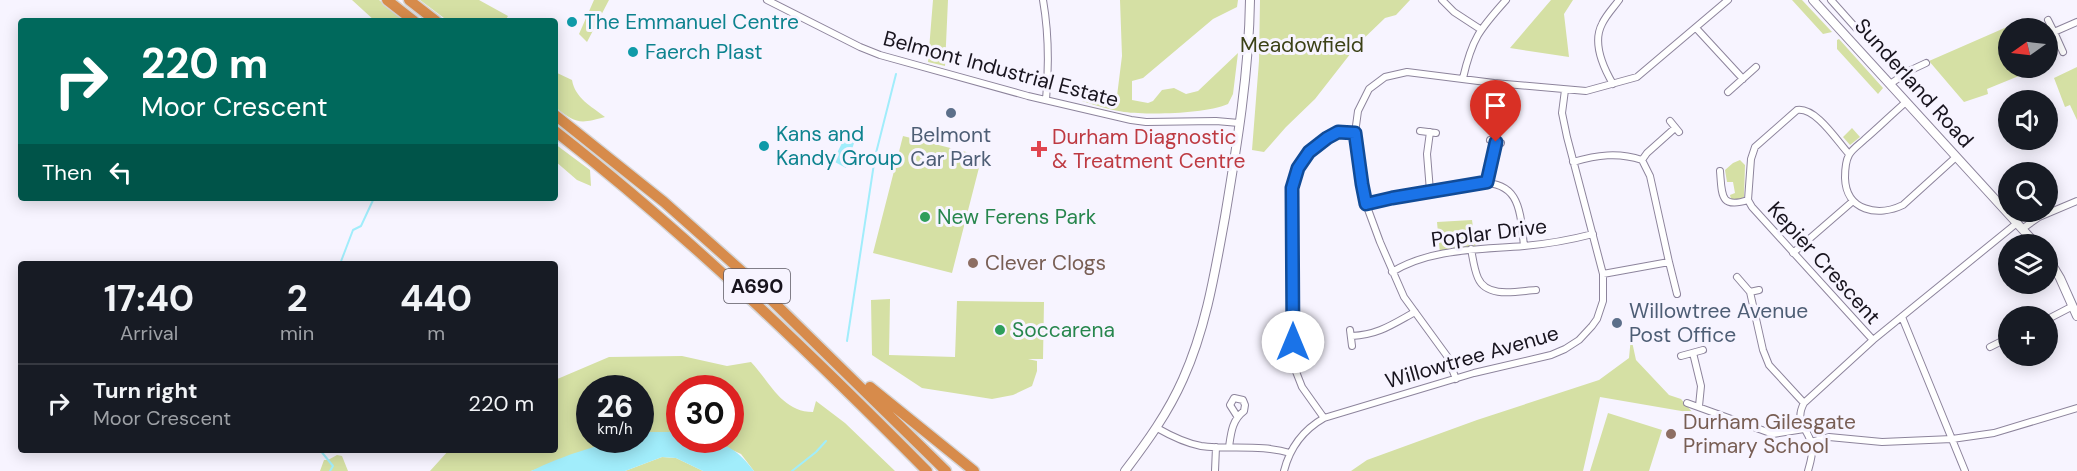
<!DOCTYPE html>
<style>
:root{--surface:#171b24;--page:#20242c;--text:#f1f3f6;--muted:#9ea1a6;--line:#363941}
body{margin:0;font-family:"DM Sans",sans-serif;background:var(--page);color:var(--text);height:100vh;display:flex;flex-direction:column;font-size:22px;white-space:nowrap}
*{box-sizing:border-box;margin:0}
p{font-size:20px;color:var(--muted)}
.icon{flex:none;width:33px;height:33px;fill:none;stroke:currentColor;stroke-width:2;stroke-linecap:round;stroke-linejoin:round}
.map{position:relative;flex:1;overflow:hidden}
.details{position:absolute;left:18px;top:261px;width:540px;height:192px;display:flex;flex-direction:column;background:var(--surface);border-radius:6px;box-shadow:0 3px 15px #0003}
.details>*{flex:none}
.guide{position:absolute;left:18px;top:18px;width:540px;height:183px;border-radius:6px;box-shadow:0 3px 15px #0003;background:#00695c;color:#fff;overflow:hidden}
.needle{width:39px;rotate:256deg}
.fabs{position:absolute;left:1998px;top:18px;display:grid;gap:12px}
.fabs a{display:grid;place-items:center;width:60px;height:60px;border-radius:50%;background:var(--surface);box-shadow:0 3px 15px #0003;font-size:30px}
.speed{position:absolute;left:576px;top:375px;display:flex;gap:12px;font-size:30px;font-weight:700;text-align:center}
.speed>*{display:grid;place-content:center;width:78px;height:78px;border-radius:50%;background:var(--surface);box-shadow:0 3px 15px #0003;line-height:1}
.speed small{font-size:15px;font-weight:400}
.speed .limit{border:9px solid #d22;background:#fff;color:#111}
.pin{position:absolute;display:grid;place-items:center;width:51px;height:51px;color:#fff;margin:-62px -26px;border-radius:50% 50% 50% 0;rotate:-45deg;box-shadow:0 0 6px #0007}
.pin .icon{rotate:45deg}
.me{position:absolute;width:66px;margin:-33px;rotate:0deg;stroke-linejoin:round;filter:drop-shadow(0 0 4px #0008)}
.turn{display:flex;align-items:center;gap:21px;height:126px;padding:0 24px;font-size:27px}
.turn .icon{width:78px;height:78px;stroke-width:2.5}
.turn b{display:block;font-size:42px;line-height:51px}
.then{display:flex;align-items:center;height:57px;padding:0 24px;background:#0003;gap:12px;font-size:22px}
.eta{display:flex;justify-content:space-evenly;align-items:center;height:102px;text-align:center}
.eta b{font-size:36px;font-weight:700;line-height:42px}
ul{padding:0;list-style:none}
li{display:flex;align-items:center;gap:18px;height:78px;padding:0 24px;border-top:2px solid var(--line)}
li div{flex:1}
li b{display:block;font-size:22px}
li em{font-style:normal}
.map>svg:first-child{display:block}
.green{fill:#d5e0a4}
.water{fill:#a1edfb}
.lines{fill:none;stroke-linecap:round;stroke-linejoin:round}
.stream{stroke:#a1edfb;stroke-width:2}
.minor-casing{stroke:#8d849c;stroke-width:8}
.tertiary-casing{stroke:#8d849c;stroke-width:10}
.trunk-casing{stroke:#d5d5d6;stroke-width:13}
.minor{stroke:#fff;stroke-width:6}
.tertiary{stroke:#fff;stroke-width:8}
.trunk{stroke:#d78b4b;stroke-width:10}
.route-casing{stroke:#114b97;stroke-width:15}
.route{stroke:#1a73e8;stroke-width:10}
.culture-dot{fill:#0f9aa8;stroke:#f7f4ff;stroke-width:2}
.service-dot{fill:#5c6f8a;stroke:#f7f4ff;stroke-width:2}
.health-dot{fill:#e0444e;stroke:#f7f4ff;stroke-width:2}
.leisure-dot{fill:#2e9e5b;stroke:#f7f4ff;stroke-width:2}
.education-dot{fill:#8d6e63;stroke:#f7f4ff;stroke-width:2}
.labels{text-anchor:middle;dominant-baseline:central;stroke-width:6;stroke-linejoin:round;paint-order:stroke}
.shield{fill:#f7f4ff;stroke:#5b5762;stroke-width:1.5}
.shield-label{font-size:20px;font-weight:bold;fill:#18141e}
.culture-label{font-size:21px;fill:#0d838f;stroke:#f7f4ff;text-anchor:start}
.park-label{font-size:21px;fill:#3b4116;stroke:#f7f4ff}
.street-label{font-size:21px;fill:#18141e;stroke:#f7f4ff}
.service-label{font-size:21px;fill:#4e5e75;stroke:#f7f4ff}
.health-label{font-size:21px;fill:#be3a42;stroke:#f7f4ff;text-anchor:start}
.leisure-label{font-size:21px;fill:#27864d;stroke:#f7f4ff;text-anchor:start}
.education-label{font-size:21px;fill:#785e54;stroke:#f7f4ff;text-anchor:start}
</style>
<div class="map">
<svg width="2077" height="471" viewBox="0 0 2077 471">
<rect width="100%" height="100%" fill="#f7f4ff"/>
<path class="green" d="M352,0H379L405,21H375Z
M420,0H479L508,16L505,21H448Z
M594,0H609L587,42L579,34Z
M933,0H948L945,66L928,62Z
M1120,0H1238L1237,7L1213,19L1143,78L1132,81V100L1148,103L1153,101L1162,90L1174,88L1186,94L1198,91L1238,53L1233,94L1228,104C1204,114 1150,115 1124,112C1110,110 1095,105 1082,101L1085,88L1117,96L1122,56Z
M1260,0H1410L1396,15L1385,18L1358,44L1315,99L1286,127L1264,152L1252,150L1259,61Z
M1551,0H1573L1564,14L1569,57L1510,48Z
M1792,0H1802L1832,32L1823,34Z
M2016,23L2019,28H2008V68H2038L1987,89L1988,94L1964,102L1929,61Z
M1839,39L1883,88L1878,94L1837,49V40Z
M2077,67V120L2070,105L2065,107L2054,78Z
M555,72L572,80C575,98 591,106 605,117C580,124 576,124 555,107Z
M1852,128L1860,137L1850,145L1843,137Z
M903,136L982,156L952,273L873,253Z
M555,144L590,170L591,186L577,180L555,161Z
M1740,160L1745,165L1744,197L1736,201L1731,199L1730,195L1735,193L1733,182H1727L1725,170L1733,163Z
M1472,220L1476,249L1440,254L1437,222Z
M890,299L889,355L955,357L957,301L1044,302L1043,359H1028L1037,361V371L1032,386L1013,395L992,399L922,388L872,355L871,300Z
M1631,337L1636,360L1669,395L1681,399L1693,413L1600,397L1583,471H1351L1367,460L1477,420L1599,380L1629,358Z
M682,356L727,366L751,362C770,382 782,412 813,412L816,401L845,423L895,471H754L741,454L710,440H730V388H680L679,432H650L641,435L640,388H590V440H622L531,471H430L449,450H555V380L609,357Z
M1608,413L1662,430L1649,471H1590Z
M337,455L342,456L348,471H320L324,460H328Z
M662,457L676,458L703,471H625Z"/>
<path class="water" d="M847,133L856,137L846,168L833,161Z
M650,432H679L680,440C716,440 731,441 754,471H703L676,458L662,457L625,471H531C563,456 605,440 640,440L641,435Z"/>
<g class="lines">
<path class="stream" d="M340,264L353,230L361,226L374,198
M847,341L875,157L896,74
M320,450L333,466L330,471
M792,471L816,452L826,441"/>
<defs>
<path id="minor" d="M767,0L860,47L880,55L1028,96L1131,120L1146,122L1216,121L1239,123
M1043,0C1049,34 1049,66 1046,100
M1442,0L1454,12L1480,29
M1831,0L1856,28
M2048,20L2054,32
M1696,28L1743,79
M2063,52L2054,32L2077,22
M1463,78C1472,39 1479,30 1506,0
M1613,84C1603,67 1592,43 1602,24C1606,15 1614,7 1619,0
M1890,84L1911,70L1926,63
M1728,92L1756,67
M1906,102C1892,114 1879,127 1865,139C1860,144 1852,149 1849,155C1845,162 1845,171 1845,178C1846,211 1878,217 1903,205L1956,157
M1670,121L1679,132
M1420,131L1436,133
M1490,140L1501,143
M1849,154C1837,141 1816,107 1797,110L1755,147L1751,159L1748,200L1752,207L1873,340
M1642,160L1647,153L1675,128
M1573,162C1597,155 1618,152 1642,160L1650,176L1669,262L1603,274
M1720,171C1722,195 1720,209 1748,200
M1487,182L1496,142
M1430,191L1427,154L1430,132
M1366,204L1474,183C1520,179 1520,209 1524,246
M2022,229L2039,217L2077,201
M1471,249C1473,259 1474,269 1478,278C1487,299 1518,291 1536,290
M1793,253L1853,201
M1669,262L1677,294
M1392,272C1431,248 1480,250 1524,246C1547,244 1570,240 1593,234
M1737,277L1750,292
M1759,290L1750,292L1763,350L1769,365L1804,403
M1902,317L1965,471
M2048,319L2073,306
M1350,330L1352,346
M1352,336C1378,335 1393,324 1415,312
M1990,347L2008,338
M1693,353L1701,386L1699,406
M1681,356L1703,350
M1456,379L1447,356L1404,297L1380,242L1366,204L1362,185L1355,133L1358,111L1369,89L1385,77L1407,72L1494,83L1586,91L1637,77L1728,0
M1687,403L1773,434L1804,429
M1324,418L1302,387L1293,364L1292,188L1298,168L1309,152L1327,138L1338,132L1355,133
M1157,428C1171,436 1185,443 1201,446C1230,450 1261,444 1290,453
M1811,442L1829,437L1882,442L1952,439L1994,433L2077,408
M1229,447C1231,433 1232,420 1244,411L1245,405L1243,400L1234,398L1230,405L1237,416
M1215,471L1216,447
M1284,471C1290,447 1303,430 1324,418L1474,373L1551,355L1565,349L1579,340L1592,326L1597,319L1603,301V274L1567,137L1562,113L1565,90
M1808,471C1810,463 1813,455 1812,447C1810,429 1793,424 1804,403L1873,340L2017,223"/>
<path id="tertiary" d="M1813,0L2036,244
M2048,258L2060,278L2077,316
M1125,471C1147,442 1168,413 1183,379C1206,328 1215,272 1225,217C1237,145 1249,73 1250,0"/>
<path id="trunk" d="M387,0L414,21
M409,0L436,21
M555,115L664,202L746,275L946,471
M555,131C688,235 809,352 927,471
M870,387L974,471"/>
</defs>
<use href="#minor" class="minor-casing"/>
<use href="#tertiary" class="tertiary-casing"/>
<use href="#trunk" class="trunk-casing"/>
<use href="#minor" class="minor"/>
<use href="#tertiary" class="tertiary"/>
<use href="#trunk" class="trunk"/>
</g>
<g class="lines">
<defs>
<path id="route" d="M1293,342L1292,188L1298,168L1309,152L1327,138L1338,132L1355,133L1362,184L1366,204L1392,198L1487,182L1496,142"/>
</defs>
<use href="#route" class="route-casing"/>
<use href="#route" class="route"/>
</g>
<g class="culture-dot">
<circle cx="572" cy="22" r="6"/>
<circle cx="633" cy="52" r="6"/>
<circle cx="764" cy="146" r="6"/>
</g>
<g class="service-dot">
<circle cx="951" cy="113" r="6"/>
<circle cx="1617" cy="323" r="6"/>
</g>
<path class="health-dot" d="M1036 140h6v6h6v6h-6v6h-6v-6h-6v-6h6z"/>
<g class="leisure-dot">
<circle cx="925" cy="217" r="6"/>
<circle cx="1000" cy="330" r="6"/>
</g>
<g class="education-dot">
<circle cx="973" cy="263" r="6"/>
<circle cx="1671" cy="434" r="6"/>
</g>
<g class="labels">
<rect class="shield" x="724" y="269" width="66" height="34" rx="4.5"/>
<g class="shield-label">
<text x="757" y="286">A690</text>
</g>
<g class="culture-label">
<text x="584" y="22">The Emmanuel Centre</text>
<text x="645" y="52">Faerch Plast</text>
<text x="776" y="134">Kans and<tspan x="776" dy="24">Kandy Group</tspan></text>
</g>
<g class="park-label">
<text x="1302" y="45">Meadowfield</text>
</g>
<g class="street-label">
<text transform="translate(1001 69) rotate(15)">Belmont Industrial Estate</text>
<text transform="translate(1914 83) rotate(48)">Sunderland Road</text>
<text transform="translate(1489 233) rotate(-7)">Poplar Drive</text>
<text transform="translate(1824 263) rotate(48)">Kepier Crescent</text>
<text transform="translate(1472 357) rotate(-16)">Willowtree Avenue</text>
</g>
<g class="service-label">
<text x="951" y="135">Belmont<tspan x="951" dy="24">Car Park</tspan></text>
<text x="1629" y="311" text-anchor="start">Willowtree Avenue<tspan x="1629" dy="24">Post Office</tspan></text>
</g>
<g class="health-label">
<text x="1052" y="137">Durham Diagnostic<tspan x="1052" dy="24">&amp; Treatment Centre</tspan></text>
</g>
<g class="leisure-label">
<text x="937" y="217">New Ferens Park</text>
<text x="1012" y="330">Soccarena</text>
</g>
<g class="education-label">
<text x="985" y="263">Clever Clogs</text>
<text x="1683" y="422">Durham Gilesgate<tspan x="1683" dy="24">Primary School</tspan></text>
</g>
</g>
</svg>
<div class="fabs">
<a><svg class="needle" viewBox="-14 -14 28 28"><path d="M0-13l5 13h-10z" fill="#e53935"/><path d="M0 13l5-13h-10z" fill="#9ea1a6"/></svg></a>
<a><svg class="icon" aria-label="sound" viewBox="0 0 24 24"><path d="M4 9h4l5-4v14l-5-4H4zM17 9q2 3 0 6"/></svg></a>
<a><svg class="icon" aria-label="search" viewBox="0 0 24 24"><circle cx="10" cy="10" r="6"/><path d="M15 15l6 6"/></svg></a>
<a><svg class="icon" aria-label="layers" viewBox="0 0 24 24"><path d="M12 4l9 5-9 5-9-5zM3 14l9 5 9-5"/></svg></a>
<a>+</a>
</div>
<div class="speed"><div>26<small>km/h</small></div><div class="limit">30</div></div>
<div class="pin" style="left:1496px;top:142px;background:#d93025"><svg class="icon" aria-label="arrive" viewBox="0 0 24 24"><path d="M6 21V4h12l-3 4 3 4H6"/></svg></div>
<svg class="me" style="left:1293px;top:342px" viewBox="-20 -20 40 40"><circle r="19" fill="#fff"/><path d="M0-13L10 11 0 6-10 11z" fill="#1a73e8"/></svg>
<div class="guide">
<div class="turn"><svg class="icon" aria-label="right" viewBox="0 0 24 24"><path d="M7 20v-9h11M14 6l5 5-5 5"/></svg><div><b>220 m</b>Moor Crescent</div></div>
<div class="then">Then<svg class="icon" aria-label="left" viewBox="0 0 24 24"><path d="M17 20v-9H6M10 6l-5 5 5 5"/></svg></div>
</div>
<section class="details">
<div class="eta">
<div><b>17:40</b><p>Arrival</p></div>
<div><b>2</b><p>min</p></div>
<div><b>440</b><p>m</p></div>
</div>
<ul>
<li><svg class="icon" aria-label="right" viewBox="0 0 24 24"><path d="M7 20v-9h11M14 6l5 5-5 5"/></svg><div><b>Turn right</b><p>Moor Crescent</p></div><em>220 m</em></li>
</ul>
</section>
</div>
